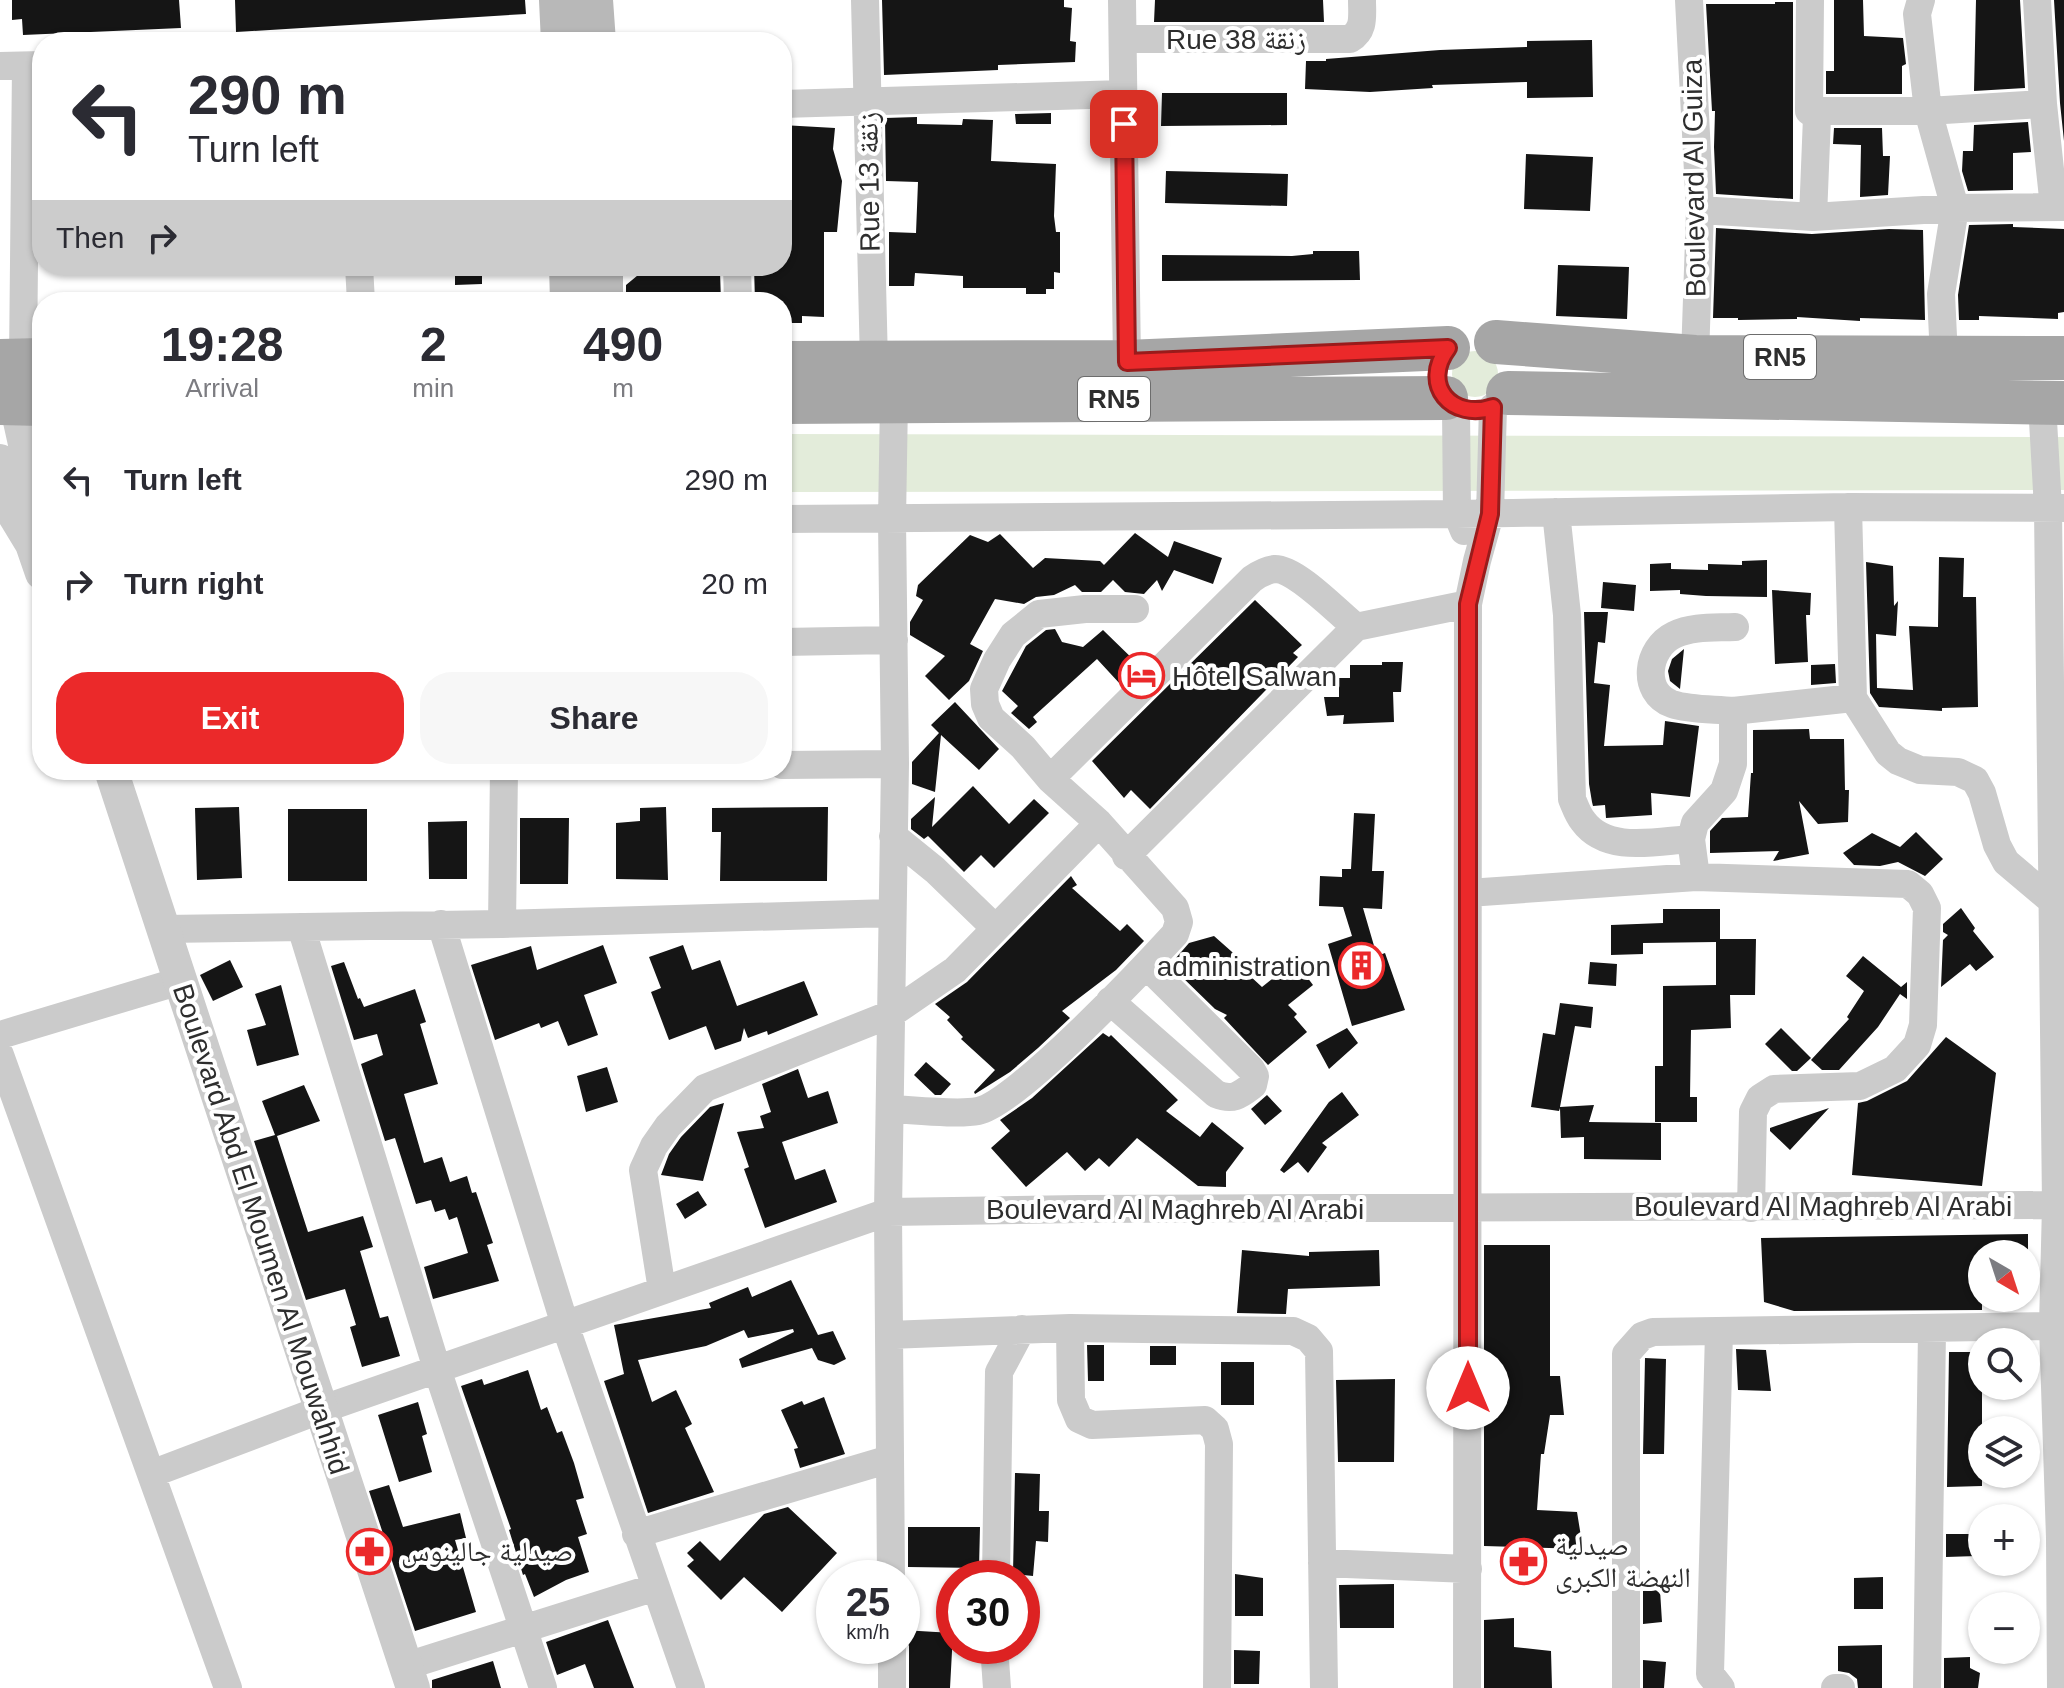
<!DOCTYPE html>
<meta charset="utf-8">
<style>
:root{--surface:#fff;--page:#f7f7f7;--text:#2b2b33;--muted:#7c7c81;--accent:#eb292a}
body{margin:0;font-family:Helvetica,"Noto Naskh Arabic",sans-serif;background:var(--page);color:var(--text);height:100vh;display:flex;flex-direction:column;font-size:30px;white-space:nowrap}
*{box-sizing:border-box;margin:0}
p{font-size:26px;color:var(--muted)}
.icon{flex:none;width:44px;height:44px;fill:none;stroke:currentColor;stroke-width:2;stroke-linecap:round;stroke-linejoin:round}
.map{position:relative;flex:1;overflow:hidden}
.side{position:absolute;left:32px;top:292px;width:760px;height:488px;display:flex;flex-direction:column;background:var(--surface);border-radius:32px;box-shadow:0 2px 6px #0004}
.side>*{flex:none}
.banner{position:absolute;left:32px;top:32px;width:760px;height:244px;border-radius:32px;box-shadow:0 2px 6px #0004;background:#fff;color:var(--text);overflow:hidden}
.needle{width:52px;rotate:141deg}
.controls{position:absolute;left:1968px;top:1240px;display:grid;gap:16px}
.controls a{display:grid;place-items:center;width:72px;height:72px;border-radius:50%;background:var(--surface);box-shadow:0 2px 6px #0004;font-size:40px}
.speed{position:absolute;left:816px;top:1560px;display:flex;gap:16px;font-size:40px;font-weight:700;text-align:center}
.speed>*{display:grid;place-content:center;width:104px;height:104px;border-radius:50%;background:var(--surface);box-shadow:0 2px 6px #0004;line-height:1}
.speed small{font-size:20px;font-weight:400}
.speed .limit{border:12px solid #d22;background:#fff;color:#111}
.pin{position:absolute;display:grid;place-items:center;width:68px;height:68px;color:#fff;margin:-34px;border-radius:16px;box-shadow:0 4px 12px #0006}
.me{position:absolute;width:88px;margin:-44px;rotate:0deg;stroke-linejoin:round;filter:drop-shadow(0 0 6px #0008)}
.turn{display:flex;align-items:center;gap:28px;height:168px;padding:0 24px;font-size:36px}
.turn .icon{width:104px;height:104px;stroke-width:2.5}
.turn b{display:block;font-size:56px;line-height:68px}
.then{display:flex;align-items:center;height:76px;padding:0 24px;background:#0003;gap:16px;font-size:30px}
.eta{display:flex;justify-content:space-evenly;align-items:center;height:136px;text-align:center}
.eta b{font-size:48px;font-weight:800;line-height:56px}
.action{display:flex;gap:16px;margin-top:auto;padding:16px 24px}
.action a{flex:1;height:92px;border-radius:32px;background:var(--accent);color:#fff;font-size:32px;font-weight:800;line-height:92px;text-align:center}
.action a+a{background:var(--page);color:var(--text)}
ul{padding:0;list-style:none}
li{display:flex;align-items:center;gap:24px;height:104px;padding:0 24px}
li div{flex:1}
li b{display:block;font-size:30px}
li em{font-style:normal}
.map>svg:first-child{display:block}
.green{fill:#e3ecda}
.building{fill:#151515}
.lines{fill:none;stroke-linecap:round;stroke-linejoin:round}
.minor{stroke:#cbcbcb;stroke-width:28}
.tertiary{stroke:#cbcbcb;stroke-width:34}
.secondary{stroke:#b8b8b8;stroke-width:38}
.primary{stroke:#a6a6a6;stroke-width:44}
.route-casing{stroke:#991b1b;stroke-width:20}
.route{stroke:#eb292a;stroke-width:14}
.labels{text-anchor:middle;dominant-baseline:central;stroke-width:8;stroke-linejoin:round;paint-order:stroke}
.shield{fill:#fff;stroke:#6d6d6d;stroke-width:2}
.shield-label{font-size:26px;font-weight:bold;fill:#2e2e2e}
.street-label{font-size:28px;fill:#2e2e2e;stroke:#fff}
.poi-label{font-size:28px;fill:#2e2e2e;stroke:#fff;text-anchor:start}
</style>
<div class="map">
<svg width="2064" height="1688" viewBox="0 0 2064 1688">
<rect width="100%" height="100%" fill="#fff"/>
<path class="green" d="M1452 374a23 23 0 1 1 46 0a23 23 0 1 1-46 0Z
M782,434L2064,437V490L782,492Z"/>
<path class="building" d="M12,0H179L181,28L23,35L22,19L12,20Z
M235,0H525L526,14L236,32Z
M882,0H1064V7L1072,8L1070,41L1076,42L1075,62L998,65V70L884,75Z
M1155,0H1323L1324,22H1154Z
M1834,0H1863L1864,36L1903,38L1906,64L1902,66V94H1826V71H1834Z
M1976,0H2020L2025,88L1974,91Z
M2054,0H2064V141L2060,103Z
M1775,2H1793V199L1716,194L1714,147L1715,111H1712L1706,4H1775Z
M1592,40L1593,97L1527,98V82L1432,85L1433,88L1370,92L1305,89L1306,61H1326V59L1440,50L1527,47V41Z
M1162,93H1287V125L1161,126Z
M1051,113V124H1016L1015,114Z
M917,117V124L962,125L963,119L993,120L991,161L1056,164L1054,216L1056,232H1060V273L1054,272V289H1046V294H1026V288H963V276L915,273L914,286H889V232L916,233L918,182L886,181L885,118Z
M2028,122L2031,152L2013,153V190L1968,191L1962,171L1963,151H1973L1974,125Z
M782,125L835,128L833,149L842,181L837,232H824V317L802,316V323H782V302H755L754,266H782V233H789V192H782Z
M1834,128H1882L1883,156H1890L1888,195L1860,197L1861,145L1833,144Z
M1526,154L1593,157L1590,211L1524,209Z
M1166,171L1288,174L1287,206L1165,203Z
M2013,224V227L2064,229V312L2058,313V319L1979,316V320H1959L1958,295L1969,225Z
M1716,228L1812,234L1889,229L1923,230L1925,320L1860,318V321L1797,317V319L1738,320V318H1713Z
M1313,251H1359L1360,280L1162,281V255L1292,256L1313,254Z
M1558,265L1629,267L1627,319L1556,316Z
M455,266H482V284L455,285Z
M649,266H693V270L720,271L721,302H626V285Z
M1135,533L1168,557L1174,541L1222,558L1213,584L1174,570L1162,591L1157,580L1144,594L1125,592L1113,580L1101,592H1082L1075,585L1054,595L1036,597L1024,604L995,599L970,644L983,651L969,681L949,700L925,676L945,656L910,635V622L923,600L916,596L918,585L970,535L988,542L1000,534L1033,568L1045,558L1100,561L1104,565Z
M1939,557L1964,558L1963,597H1976L1978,707L1942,708V711L1879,707L1870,693L1866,562L1893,566L1894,606L1898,601L1896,636L1876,634L1877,688L1913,690L1909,626L1938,627Z
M1767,560V597L1706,596L1680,594V590L1650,591V564L1671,563V569L1708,570V564L1742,565V561Z
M1603,582L1636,585L1634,611L1601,608Z
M1772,590L1811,593L1810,615H1806L1808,662L1775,664Z
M1255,600L1302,645L1293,653L1298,657L1150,809L1131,790L1124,798L1092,761Z
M1584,612H1608L1605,643L1598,642L1594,683L1610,685L1604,746L1663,745L1665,721L1699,726L1690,797L1651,793L1652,815L1606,818L1605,805L1593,806L1592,802L1589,784Z
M1055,629L1062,642L1083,647L1103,630L1140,666L1121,685L1097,659L1033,717L1037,722L1029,729L1011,713L1018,706L1002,691L1026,646L1046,630Z
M1684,649L1680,689L1670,681L1668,671L1672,659Z
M1382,662H1403L1401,692H1393L1394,722L1343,724L1344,715L1327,716L1324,697H1339V678H1350V665H1382Z
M1835,664L1836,683L1811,685V665Z
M955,702L999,749L979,770L941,735L935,792L912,784V762L939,733L931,725Z
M1809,729L1810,739H1844L1845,790H1849L1848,822L1818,824L1799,801L1809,854L1773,861L1779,851L1710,853V831L1722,818L1748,817L1751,773H1753V730Z
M973,786L1009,824L1034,799L1049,813L994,868L981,855L964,872L928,836L924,839L911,829V819L935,797L932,827Z
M239,807L242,878L197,880L195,808Z
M666,807L668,880L616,879V823L640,821V808Z
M828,807L827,881H720L721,832H712V808Z
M288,809H367V881H288Z
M1354,813L1375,814L1372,871H1384L1382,909L1363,908L1377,956L1385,953L1405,1010L1352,1026L1328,944L1352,936L1343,907L1319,906L1320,876L1342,877V869H1351Z
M520,818H569L568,884H520Z
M467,821V879H429L428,822Z
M1916,832L1943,859L1925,876L1898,862L1880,866L1854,865L1843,853L1872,833L1900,847Z
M1071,876L1077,885L1072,888L1120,931L1127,924L1144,941L1116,970L1062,1011L1070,1018L1038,1048L1010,1072L975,1094L974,1092L995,1070L961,1039L963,1037L947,1020L950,1017L935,1004L967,982Z
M1961,908L1975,928L1973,931L1994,957L1976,971L1970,964L1941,987L1943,940L1948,935L1943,932V924Z
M1663,909H1720V939H1756L1755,995H1730L1731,1028L1691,1030L1690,1097H1697V1122H1655V1066H1663V986L1716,985V942L1643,943V954L1611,955V925L1663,923Z
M1214,936L1240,959L1236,963L1262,987L1295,961L1313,985L1288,1005L1297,1014L1294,1017L1307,1032L1268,1065L1224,1018L1227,1015L1215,1009L1178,973L1175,959L1189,943Z
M603,945L617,983L584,995L598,1035L568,1046L558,1021L541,1028L539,1023L495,1040L471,965L531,946L537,970Z
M683,945L692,970L720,960L737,1006L804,981L818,1015L768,1035L767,1031L748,1038L744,1028L741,1041L715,1050L706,1026L669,1040L651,992L661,988L649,957Z
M1863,956L1901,987L1907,982V999L1900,994L1878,1027L1839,1070H1822L1811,1060L1849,1019L1847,1017L1864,991L1846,976Z
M230,960L243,987L213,1001L200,975Z
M344,962L358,999L360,998L364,1007L415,989L426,1022L420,1024L438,1084L404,1094L424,1163L442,1157L450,1182L467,1176L472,1193L476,1192L493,1243L487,1245L499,1281L433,1299L424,1267L468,1253L457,1217L449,1220L445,1209L435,1212L431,1200L416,1204L395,1138L385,1141L361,1064L383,1055L377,1034L354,1040L331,966Z
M1590,962L1617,964L1616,986L1588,984Z
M281,985L299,1055L257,1066L247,1030L266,1025L255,994Z
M1560,1003L1593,1007L1591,1028L1575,1026L1560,1107L1594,1105L1589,1122L1661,1123V1160L1584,1159V1137L1561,1138L1560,1108L1559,1111L1531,1107L1543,1033L1555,1035Z
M1347,1028L1358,1043L1329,1069L1316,1045Z
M1781,1028L1811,1058L1797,1071H1792L1765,1044Z
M1103,1033L1109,1037L1111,1035L1178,1100L1166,1111L1200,1137L1212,1122L1244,1148L1226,1172V1187L1198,1186L1137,1138L1109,1167L1099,1158L1085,1171L1067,1152L1026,1187L991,1148L1010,1131L1000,1120L1032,1098Z
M1946,1037L1996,1073L1982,1186L1852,1175L1858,1103L1867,1101L1907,1081Z
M926,1062L951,1084L941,1095H935L914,1075Z
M607,1067L618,1102L586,1112L577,1076Z
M798,1069L808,1098L828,1091L838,1123L782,1142L795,1180L825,1169L837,1202L765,1228L744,1169L749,1167L737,1132L764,1128L760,1116L771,1112L762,1084Z
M304,1085L320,1121L277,1136L308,1232L363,1216L373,1247L360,1251L380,1318L388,1316L400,1356L362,1367L350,1327L356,1325L345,1289L306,1300L254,1141L275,1135L262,1101Z
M1342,1092L1359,1115L1322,1143L1327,1147L1308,1173L1298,1162L1284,1173L1280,1170L1329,1102Z
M1267,1095L1282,1111L1265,1125L1251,1109Z
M724,1103L703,1181L661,1175L669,1154L681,1137L710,1107Z
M1829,1108L1790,1150L1770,1131V1128Z
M698,1191L707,1205L685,1219L676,1204Z
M2028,1234V1254H1982V1310L1794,1311L1764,1302L1761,1238Z
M1484,1245H1550V1376H1560L1564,1415H1550L1544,1454H1541L1537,1510L1577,1512L1583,1549L1484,1546Z
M1242,1250L1309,1256V1252L1379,1250L1380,1286L1288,1289L1286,1314L1237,1313Z
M791,1280L818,1335L833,1331L846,1359L834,1365L818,1360L812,1348L742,1368L739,1359L794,1332L793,1329L748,1338L744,1330L706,1346L638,1360L652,1402L676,1390L692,1424L685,1428L714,1492L648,1513L604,1381L624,1374L614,1325L711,1308L709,1303L748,1287L752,1297Z
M1087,1345H1104V1381H1088Z
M1150,1346H1176V1365H1150Z
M1736,1349L1766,1350L1771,1391L1738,1390Z
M1949,1352H1982V1486L1947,1487Z
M1645,1358L1666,1359L1664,1454H1643Z
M1221,1362H1254V1405H1221Z
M528,1370L541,1410L547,1407L557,1433L562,1431L574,1463L584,1498L576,1500L587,1534L578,1537L589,1572L566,1580L534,1597L525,1574L523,1575L509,1530L511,1529L461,1386L482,1379L484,1385Z
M1395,1379L1394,1462H1338L1336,1380Z
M824,1397L845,1454L800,1468L794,1449L798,1448L781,1410L802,1401L804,1405Z
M418,1402L427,1434L422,1436L432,1472L399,1482L378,1415Z
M1015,1473L1040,1474L1039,1511H1049L1048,1542L1036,1541L1033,1576L1013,1574Z
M389,1485L403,1527L460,1513L466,1538L455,1540L476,1612L415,1631L369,1491Z
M788,1507L837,1553L782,1612L744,1577L721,1600L687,1566L694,1560L687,1553L700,1541L720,1561L764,1514Z
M908,1527H980L979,1568L908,1567Z
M1946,1534H1978L1977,1556L1946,1557Z
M1235,1574L1263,1578V1616H1235Z
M1883,1577V1609H1854V1578Z
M1394,1584V1628H1340L1339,1585Z
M1660,1590L1662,1622L1643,1624V1591Z
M1514,1618V1647L1551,1651L1552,1688H1484V1620Z
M608,1620L634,1688H594L585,1664L557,1675L546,1642Z
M902,1630L953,1633L950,1688H909V1646Z
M1882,1645V1688H1858L1857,1679L1849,1673L1838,1671V1646Z
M1234,1650L1260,1651L1259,1684H1234Z
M1970,1657V1668L1980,1673L1978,1688H1944V1658Z
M1643,1660L1666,1662L1664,1688H1643Z
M493,1661L501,1688H432V1680Z"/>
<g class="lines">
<path class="minor" d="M865,0L874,363
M1122,0L1127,362
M1689,0L1700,210L1695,357
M1810,0L1809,111L1817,117L1813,217
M1921,0L1917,14L1928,111L1955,208L1941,294L1944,358
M2037,0L2043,104L2054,207
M1123,39H1350C1365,30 1362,16 1362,0
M0,66L42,65
M782,104L1123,94
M1809,111H1928L2043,104
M1700,210L1813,217L1955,208L2064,207
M359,266L361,302
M737,266L738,302
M23,360L26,66
M2042,403L2048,508L2056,1205L2053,1326L2060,1538L2061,1688
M1456,407L1457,514L1464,531
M1848,507L1853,698L1888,753L1898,761L1920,770L1958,772L1975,780L1982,793L1997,845L2006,862L2051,900
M1556,512L1567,615L1572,799C1575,806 1578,815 1583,821C1607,854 1657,841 1691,839
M782,519L1457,514L1848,507L2064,508
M782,642L894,640
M1733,711C1714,709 1690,710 1672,704C1640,692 1647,648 1674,635C1693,626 1714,628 1735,627
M782,765L895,764
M1050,779L1252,579C1259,574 1266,570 1275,569C1297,569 1338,613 1356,627
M893,836L935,870L995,928
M1126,856L1356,627L1468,604
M1468,893L1696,877
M441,924L565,1325L691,1688
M502,924L504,770
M301,927L437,1369L543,1688
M163,929L502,924L891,913
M1110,1001L1216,1094C1233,1101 1240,1095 1253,1085L1255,1076L1251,1069L1146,965
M0,1035L180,981
M0,1055L228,1688
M891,1109C913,1110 958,1115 978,1111C1016,1104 1144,968 1175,934L1179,922L1175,908L1099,823L1050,779L1023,747L991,718L985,704L984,689L997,660L1013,635L1039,614L1085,609H1135
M1751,1208L1753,1112L1760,1098L1774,1089L1860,1086L1895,1069L1917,1045L1923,1025L1927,908L1920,894L1908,884L1696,877L1691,839L1695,823L1724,791L1733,764V711L1853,698
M662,1290L643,1170L654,1146L668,1126L705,1088L891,1014L955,970L1099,823
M1070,1328L1071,1400L1079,1419L1092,1425L1205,1420L1215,1429L1219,1444L1217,1688
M1719,1332L1710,1674L1721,1688
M889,1335L1070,1328L1293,1331L1308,1338L1319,1351L1324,1688
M151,1474L320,1410L888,1212L1079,1209L2064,1205
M636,1534L890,1459
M1322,1563L1468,1569
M891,1578L888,1212L895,764L892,520L894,400
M996,1578L999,1372L1022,1329
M892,1646V1688
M994,1646L997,1688
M406,1666L656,1587
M1467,1688L1468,604L1477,561L1490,514L1493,407
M1626,1688V1354L1642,1336L1653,1332L2053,1326
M1835,1688H1841
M1927,1688L1932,1330"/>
<path class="tertiary" d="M16,403L41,516L32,544
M0,461L15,516L32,544L42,573
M111,770L413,1688"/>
<path class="secondary" d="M558,0L560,42
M594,0L597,42
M568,266L569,302
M604,266V302"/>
<path class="primary" d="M1496,342L1695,357L2064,358
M0,361L42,360
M782,363L1127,362L1448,348
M1508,393L2064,403
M782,402L1446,398
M0,403L42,404"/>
</g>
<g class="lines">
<defs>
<path id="route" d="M1124,124L1127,362L1448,348C1420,385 1452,421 1493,407L1490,514L1468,604V1388"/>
</defs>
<use href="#route" class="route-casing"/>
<use href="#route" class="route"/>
</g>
<defs>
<symbol id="hotel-ring" viewBox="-11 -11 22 22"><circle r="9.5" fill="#fff" stroke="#eb292a" stroke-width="1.5"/><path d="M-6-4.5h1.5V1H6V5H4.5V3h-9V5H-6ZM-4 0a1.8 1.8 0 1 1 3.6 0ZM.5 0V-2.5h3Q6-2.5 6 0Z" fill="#eb292a"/></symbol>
<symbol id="building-ring" viewBox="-11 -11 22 22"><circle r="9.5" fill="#fff" stroke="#eb292a" stroke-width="1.5"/><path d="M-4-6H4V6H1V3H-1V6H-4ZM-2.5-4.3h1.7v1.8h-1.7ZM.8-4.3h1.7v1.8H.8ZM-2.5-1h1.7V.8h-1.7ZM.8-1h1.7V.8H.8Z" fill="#eb292a"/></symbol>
<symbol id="pharmacy-ring" viewBox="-11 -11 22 22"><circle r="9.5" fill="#fff" stroke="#eb292a" stroke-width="1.5"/><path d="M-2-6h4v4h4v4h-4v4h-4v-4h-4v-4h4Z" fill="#eb292a"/></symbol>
</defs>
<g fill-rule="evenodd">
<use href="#hotel-ring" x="1116" y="650" width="51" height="51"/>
<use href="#building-ring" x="1336" y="940" width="51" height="51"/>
<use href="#pharmacy-ring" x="344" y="1526" width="51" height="51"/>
<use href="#pharmacy-ring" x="1498" y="1536" width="51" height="51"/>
</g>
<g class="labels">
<g class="shield">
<rect x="1744" y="335" width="72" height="44" rx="6"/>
<rect x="1078" y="377" width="72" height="44" rx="6"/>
</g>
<g class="shield-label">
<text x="1780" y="357">RN5</text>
<text x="1114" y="399">RN5</text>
</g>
<g class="street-label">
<text x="1236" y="39">Rue 38 زنقة</text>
<text transform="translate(1694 178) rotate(-91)">Boulevard Al Guiza</text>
<text transform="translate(869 182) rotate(-91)">Rue 13 زنقة</text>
<text x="1823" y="1206">Boulevard Al Maghreb Al Arabi</text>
<text x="1175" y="1209">Boulevard Al Maghreb Al Arabi</text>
<text transform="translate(261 1229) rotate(72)">Boulevard Abd El Moumen Al Mouwahhid</text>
</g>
<g class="poi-label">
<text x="1172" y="676">Hôtel Salwan</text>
<text x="1331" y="966" text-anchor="end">administration</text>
<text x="1555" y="1545">صيدلية<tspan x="1555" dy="32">النهضة الكبرى</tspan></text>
<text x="401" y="1551">صيدلية جالينوس</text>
</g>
</g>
</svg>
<div class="controls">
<a><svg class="needle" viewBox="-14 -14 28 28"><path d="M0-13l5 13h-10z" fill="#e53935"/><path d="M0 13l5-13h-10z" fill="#7c7c81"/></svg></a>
<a><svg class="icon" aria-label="search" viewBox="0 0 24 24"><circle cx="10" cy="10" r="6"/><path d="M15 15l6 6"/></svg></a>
<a><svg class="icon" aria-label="layers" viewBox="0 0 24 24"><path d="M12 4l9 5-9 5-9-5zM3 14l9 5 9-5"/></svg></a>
<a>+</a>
<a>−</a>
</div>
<div class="speed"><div>25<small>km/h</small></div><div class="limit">30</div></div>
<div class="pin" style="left:1124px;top:124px;background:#d93025"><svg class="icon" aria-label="arrive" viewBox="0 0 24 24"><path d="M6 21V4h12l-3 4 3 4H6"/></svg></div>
<svg class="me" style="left:1468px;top:1388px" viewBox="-20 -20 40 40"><circle r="19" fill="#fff"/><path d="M0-13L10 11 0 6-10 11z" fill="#eb292a"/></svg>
<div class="banner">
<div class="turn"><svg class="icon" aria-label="left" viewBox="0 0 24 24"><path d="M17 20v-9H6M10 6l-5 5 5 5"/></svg><div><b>290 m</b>Turn left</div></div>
<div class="then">Then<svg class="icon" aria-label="right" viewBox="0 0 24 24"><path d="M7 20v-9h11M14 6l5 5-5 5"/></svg></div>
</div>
<section class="side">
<div class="eta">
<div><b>19:28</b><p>Arrival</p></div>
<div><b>2</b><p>min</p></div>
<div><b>490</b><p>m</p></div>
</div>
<ul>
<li><svg class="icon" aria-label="left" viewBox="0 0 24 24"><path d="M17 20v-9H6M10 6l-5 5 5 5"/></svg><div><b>Turn left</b></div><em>290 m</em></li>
<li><svg class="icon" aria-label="right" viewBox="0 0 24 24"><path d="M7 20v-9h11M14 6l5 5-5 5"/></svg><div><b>Turn right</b></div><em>20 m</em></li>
</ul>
<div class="action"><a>Exit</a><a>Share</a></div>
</section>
</div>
